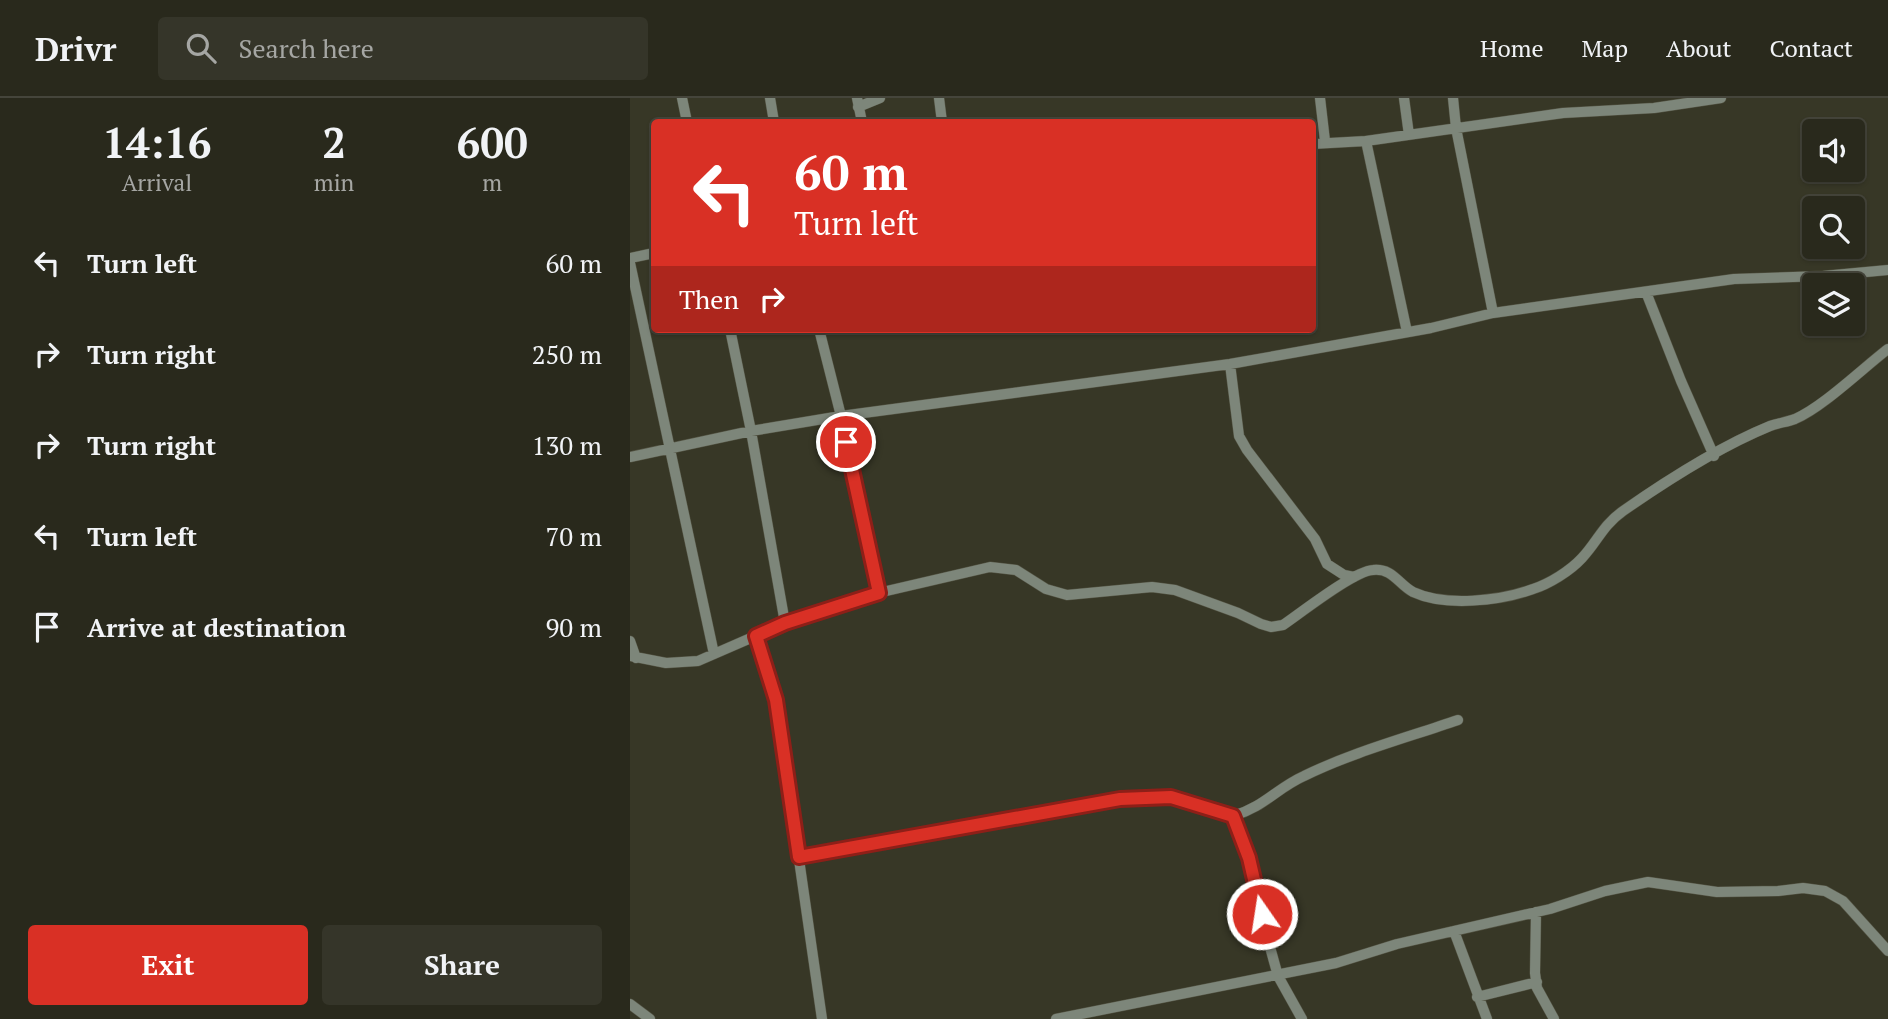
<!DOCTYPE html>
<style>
:root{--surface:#29291c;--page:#353529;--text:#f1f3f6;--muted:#a5a6a3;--line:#45453b;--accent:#d93025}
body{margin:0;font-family:"PT Serif",serif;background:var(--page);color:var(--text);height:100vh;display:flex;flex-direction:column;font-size:26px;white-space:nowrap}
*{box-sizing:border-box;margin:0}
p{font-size:23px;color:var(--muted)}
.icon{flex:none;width:38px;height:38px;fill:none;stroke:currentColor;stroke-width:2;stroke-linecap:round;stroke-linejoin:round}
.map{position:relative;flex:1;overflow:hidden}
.panel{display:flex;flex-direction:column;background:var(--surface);width:630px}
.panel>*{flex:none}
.hud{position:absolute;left:21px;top:21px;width:665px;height:214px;border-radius:7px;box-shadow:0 2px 5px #0004,0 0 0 2px var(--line);background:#d93025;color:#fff;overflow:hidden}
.fabs{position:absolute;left:1172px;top:21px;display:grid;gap:14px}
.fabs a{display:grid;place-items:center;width:63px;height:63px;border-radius:7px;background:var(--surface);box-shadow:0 2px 5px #0004,0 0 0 2px var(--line);font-size:35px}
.pin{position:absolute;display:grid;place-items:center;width:60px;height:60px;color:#fff;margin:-30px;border:4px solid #fff;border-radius:50%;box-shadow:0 2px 7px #0007}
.me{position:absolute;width:77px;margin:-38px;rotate:347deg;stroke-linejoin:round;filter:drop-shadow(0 0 5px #0008)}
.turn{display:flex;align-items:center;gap:24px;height:147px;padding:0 28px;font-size:32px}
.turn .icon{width:91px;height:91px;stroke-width:2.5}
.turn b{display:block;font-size:49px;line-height:60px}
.then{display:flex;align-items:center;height:66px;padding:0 28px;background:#0003;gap:14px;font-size:26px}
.eta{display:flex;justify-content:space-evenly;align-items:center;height:119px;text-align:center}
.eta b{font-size:42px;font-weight:600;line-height:49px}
.action{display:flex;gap:14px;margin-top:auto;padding:14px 28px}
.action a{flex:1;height:80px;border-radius:7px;background:var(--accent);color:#fff;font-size:28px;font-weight:600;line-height:80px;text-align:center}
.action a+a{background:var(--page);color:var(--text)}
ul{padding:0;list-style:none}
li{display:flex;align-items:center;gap:21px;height:91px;padding:0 28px}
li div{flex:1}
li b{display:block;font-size:26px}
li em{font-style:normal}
header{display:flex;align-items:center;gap:42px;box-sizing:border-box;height:98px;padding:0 35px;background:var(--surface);border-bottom:2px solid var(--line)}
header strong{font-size:33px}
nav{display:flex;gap:38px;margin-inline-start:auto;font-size:24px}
.search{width:490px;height:63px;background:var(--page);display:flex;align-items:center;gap:18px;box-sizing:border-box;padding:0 24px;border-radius:7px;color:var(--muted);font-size:26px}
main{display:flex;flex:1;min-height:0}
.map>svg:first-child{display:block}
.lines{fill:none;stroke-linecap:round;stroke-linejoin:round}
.street-casing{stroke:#545444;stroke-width:11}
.street{stroke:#7d867a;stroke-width:10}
.route-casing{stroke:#8d1f18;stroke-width:18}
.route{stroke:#d93025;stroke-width:12}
</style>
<header>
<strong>Drivr</strong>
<div class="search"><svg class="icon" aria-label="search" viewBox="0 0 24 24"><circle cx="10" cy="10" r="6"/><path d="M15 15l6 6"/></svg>Search here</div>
<nav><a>Home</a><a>Map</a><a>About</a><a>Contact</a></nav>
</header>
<main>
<section class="panel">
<div class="eta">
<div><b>14:16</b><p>Arrival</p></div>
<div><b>2</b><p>min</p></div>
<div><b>600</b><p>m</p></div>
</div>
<ul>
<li><svg class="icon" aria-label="left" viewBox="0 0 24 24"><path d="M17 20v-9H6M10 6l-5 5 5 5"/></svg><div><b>Turn left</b></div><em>60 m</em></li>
<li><svg class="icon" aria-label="right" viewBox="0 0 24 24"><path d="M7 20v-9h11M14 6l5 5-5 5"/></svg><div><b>Turn right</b></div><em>250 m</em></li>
<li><svg class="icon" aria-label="right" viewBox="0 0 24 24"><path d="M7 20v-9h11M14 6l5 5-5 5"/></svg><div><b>Turn right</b></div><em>130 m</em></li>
<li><svg class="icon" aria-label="left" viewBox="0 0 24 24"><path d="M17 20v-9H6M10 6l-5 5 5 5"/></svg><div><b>Turn left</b></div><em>70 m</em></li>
<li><svg class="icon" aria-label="arrive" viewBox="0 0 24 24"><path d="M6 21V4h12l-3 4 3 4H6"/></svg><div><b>Arrive at destination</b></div><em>90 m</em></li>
</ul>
<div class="action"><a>Exit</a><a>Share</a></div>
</section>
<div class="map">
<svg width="1258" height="921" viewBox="0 0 1258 921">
<rect width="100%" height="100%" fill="#373726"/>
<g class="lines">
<defs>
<path id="street" d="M52,0L57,24
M140,0L144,24
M227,0L232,24
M309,0L312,24
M690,0L695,43
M774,0L779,37
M823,0L826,30L863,215
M228,9L250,0
M736,43L777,234
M682,46L736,43L933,15L1024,10L1091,0
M0,160L24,155
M0,165L84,556
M1016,194L1051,283L1084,358
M100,231L121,333L155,525
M189,231L211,318L249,495
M600,266L609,338L617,352L685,441L697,466L714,477L724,479
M0,359L121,333L211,318L600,266L801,230L863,215L1104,181L1193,178L1258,172
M126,538L146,602L192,921
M0,543L6,560
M0,558L36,565L68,563L155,525L235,498L360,469L386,472L416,491L437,497L522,489L545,492L608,515L631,526L641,529L653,527C672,514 724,473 743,472C763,470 768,486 783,494C815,509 870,503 903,491C919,486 940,473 952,460C968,443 972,428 993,413C1036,383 1091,348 1140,328C1148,325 1157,324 1165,321C1193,309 1233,270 1258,251
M169,759L490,701L541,699L603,718
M906,814L905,875L907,890L924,921
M824,833L857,921
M847,899L907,884
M0,906L20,921
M426,921L706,865L767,846L920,811L975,793L1018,784L1087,794L1148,793L1173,790L1195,793L1213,803L1258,853
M672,921L648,878L635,831L619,760L603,718C634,709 647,690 674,678C723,654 776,640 828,622"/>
</defs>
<use href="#street" class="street-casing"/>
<use href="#street" class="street"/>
</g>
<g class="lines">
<defs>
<path id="route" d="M216,344L249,495L155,525L126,538L146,602L169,759L490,701L541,699L603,718L619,760L632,816"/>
</defs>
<use href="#route" class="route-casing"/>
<use href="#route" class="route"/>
</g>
</svg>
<div class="fabs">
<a><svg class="icon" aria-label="sound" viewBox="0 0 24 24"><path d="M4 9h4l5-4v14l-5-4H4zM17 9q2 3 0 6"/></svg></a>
<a><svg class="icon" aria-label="search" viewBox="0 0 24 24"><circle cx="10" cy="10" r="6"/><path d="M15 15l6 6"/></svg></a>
<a><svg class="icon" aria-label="layers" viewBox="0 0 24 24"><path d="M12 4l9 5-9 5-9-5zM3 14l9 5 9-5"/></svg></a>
</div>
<div class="pin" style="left:216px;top:344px;background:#d93025"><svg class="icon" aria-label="arrive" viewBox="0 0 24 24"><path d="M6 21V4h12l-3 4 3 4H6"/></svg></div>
<svg class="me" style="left:632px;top:816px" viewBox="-20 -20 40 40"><circle r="17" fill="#d93025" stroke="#fff" stroke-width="3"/><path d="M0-11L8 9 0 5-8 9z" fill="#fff"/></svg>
<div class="hud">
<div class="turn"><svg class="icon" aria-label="left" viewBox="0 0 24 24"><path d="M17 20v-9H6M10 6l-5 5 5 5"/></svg><div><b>60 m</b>Turn left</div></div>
<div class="then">Then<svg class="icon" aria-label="right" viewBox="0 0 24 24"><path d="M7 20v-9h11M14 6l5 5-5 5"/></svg></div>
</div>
</div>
</main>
